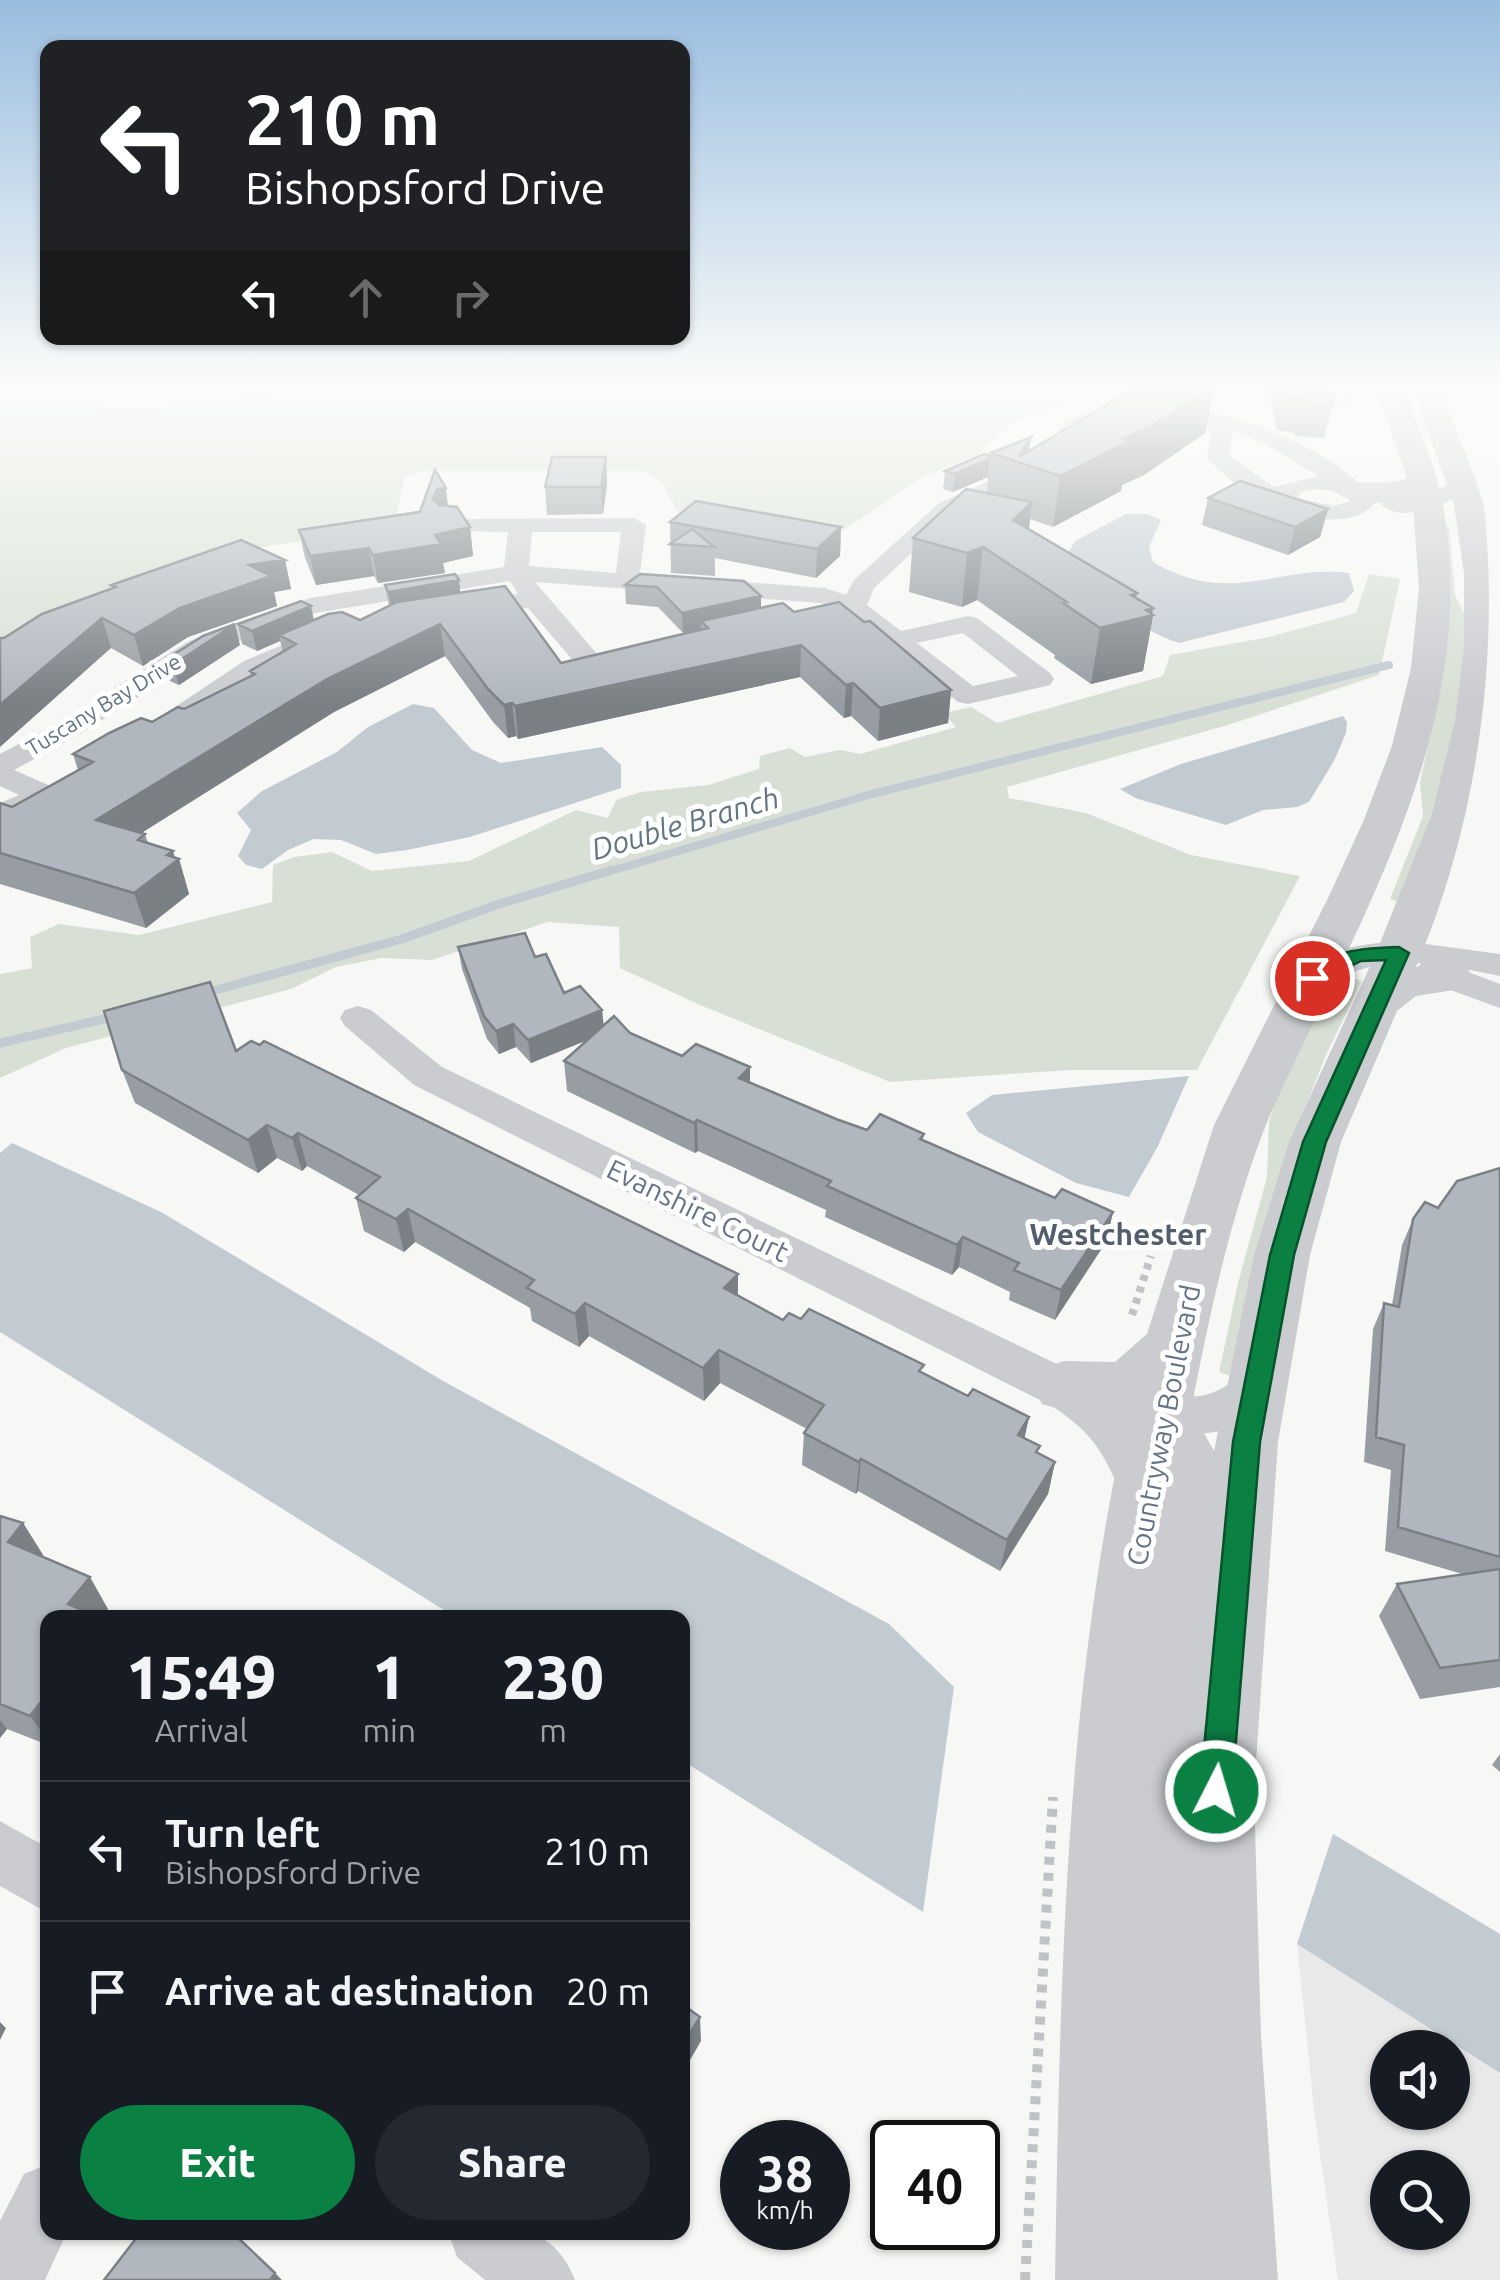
<!DOCTYPE html>
<style>
:root{--surface:#171b24;--page:#242831;--text:#f1f3f6;--muted:#9ea1a6;--line:#363941;--accent:#0b8043}
body{margin:0;font-family:Ubuntu,sans-serif;background:var(--page);color:var(--text);height:100vh;display:flex;flex-direction:column;font-size:38px;white-space:nowrap}
*{box-sizing:border-box;margin:0}
p{font-size:32px;color:var(--muted)}
.icon{flex:none;width:55px;height:55px;fill:none;stroke:currentColor;stroke-width:2;stroke-linecap:round;stroke-linejoin:round}
.map{position:relative;flex:1;overflow:hidden}
.drawer{position:absolute;left:40px;top:1610px;width:650px;height:630px;display:flex;flex-direction:column;background:var(--surface);border-radius:20px;box-shadow:0 2px 8px #0004}
.drawer>*{flex:none}
.top-card{position:absolute;left:40px;top:40px;width:650px;height:305px;border-radius:20px;box-shadow:0 2px 8px #0004;background:#202124;color:#fff;overflow:hidden}
.fabs{position:absolute;left:1370px;top:2030px;display:grid;gap:20px}
.fabs a{display:grid;place-items:center;width:100px;height:100px;border-radius:50%;background:var(--surface);box-shadow:0 2px 8px #0004;font-size:50px}
.speed{position:absolute;left:720px;top:2120px;display:flex;gap:20px;font-size:50px;font-weight:700;text-align:center}
.speed>*{display:grid;place-content:center;width:130px;height:130px;border-radius:50%;background:var(--surface);box-shadow:0 2px 8px #0004;line-height:1}
.speed small{font-size:25px;font-weight:400}
.speed .limit{border:5px solid #111;border-radius:15px;background:#fff;color:#111}
.pin{position:absolute;display:grid;place-items:center;width:85px;height:85px;color:#fff;margin:-42px;border:5px solid #fff;border-radius:50%;box-shadow:0 2px 10px #0007}
.me{position:absolute;width:110px;margin:-55px;rotate:5deg;stroke-linejoin:round;filter:drop-shadow(0 0 8px #0008)}
.turn{display:flex;align-items:center;gap:35px;height:210px;padding:0 40px;font-size:45px}
.turn .icon{width:130px;height:130px;stroke-width:2.5}
.turn b{display:block;font-size:70px;line-height:85px}
.lanes{display:flex;align-items:center;height:95px;padding:0 40px;background:#0003;justify-content:center;gap:50px;direction:ltr}
.lanes .off{opacity:.35}
.eta{display:flex;justify-content:space-evenly;align-items:center;height:170px;text-align:center}
.eta b{font-size:60px;font-weight:800;line-height:70px}
.button{display:flex;gap:20px;margin-top:auto;padding:20px 40px}
.button a{flex:1;height:115px;border-radius:60px;background:var(--accent);color:#fff;font-size:40px;font-weight:800;line-height:115px;text-align:center}
.button a+a{background:var(--page);color:var(--text)}
ul{padding:0;list-style:none}
li{display:flex;align-items:center;gap:30px;height:140px;padding:0 40px;border-top:2px solid var(--line)}
li div{flex:1}
li b{display:block;font-size:38px}
li em{font-style:normal}
.map>svg:first-child{display:block}
.built{fill:#e8e9e8;fill-rule:evenodd}
.green{fill:#d8e0d5}
.water{fill:#c2cbd2}
.lines{fill:none;stroke-linecap:round;stroke-linejoin:round}
.stream-far1{stroke:#c2cbd2;stroke-width:8}
.stream{stroke:#c2cbd2;stroke-width:9}
.path-far1{stroke:#c1c2c5;stroke-width:8;stroke-dasharray:6 6;stroke-linecap:butt}
.path{stroke:#c1c2c5;stroke-width:10;stroke-dasharray:8 8;stroke-linecap:butt}
.service{fill:#caccd0;fill-rule:evenodd}
.minor{fill:#caccd0;fill-rule:evenodd}
.tertiary{fill:#caccd0;fill-rule:evenodd}
.wall{fill:#979da3}
.shaded-wall{fill:#7b8085}
.building{fill:#b0b7be;stroke:#7b8085;stroke-width:2.5}
.route{fill:#0b8043;stroke:#07532c;stroke-width:2.5}
.labels{text-anchor:middle;dominant-baseline:central;stroke-width:10;stroke-linejoin:round;paint-order:stroke}
.far-street-label{font-size:22px;fill:#657388;stroke:#fff}
.street-label{font-size:28px;fill:#657388;stroke:#fff}
.water-label{font-size:30px;font-style:italic;fill:#617583;stroke:#fff}
.neighbourhood-label{font-size:30px;font-weight:bold;fill:#535e6c;stroke:#fff}
</style>
<div class="map">
<svg width="1500" height="2280" viewBox="0 0 1500 2280">
<rect width="100%" height="100%" fill="#f7f8f5"/>
<path class="built" d="M1297,1944L1500,2073V2280H1338L1315,2119ZM1388,2048H1452V2112H1388ZM1388,2168H1452V2232H1388Z"/>
<path class="green" d="M18,383H86L82,386L104,410L151,409L356,383H1326L1353,396L1350,404L1324,406L1229,390L1195,396L1151,390L1088,394L1011,421L978,455L923,477L842,531L677,511L662,483L642,471H424L404,477L396,523C356,535 316,539 275,545C181,561 81,590 0,640V391Z
M1443,526H1449L1455,595L1466,617L1462,688L1451,743L1424,839L1398,902L1390,899L1423,816L1420,783L1442,678L1446,646Z
M1369,574L1400,579L1379,675L1228,725L1007,787L1009,798L1086,813L1191,855L1300,876L1197,1070H1070L890,1082L700,1005L620,968L619,927L548,922L432,960L381,958L336,967L291,989L66,1048L0,1078V974L32,968L30,937L59,924L139,935L272,902L273,865L294,857L332,852L372,871L469,861L576,810L608,818L616,800L641,792L708,785L759,769L760,756L790,748L805,757L840,750L860,754L956,727L944,713L971,707L997,723L1163,676L1170,655L1269,637L1356,613Z
M1337,973L1362,981L1326,1055L1283,1163L1230,1376L1219,1372L1238,1283L1267,1177L1269,1121L1282,1082Z"/>
<path class="water" d="M1126,514H1147L1161,520L1149,547L1153,562C1233,608 1274,564 1349,573L1354,591L1344,602L1179,643C1129,626 1099,594 1067,555L1075,541Z
M413,704L434,708L472,750L501,763L602,747L621,765V788L470,837L407,850L376,854L341,840L314,839L288,850L262,869L246,865L238,856L251,830L237,813L262,791L337,752L368,727Z
M1343,716L1347,722L1346,733L1334,761L1309,802L1297,807L1263,810L1226,825L1135,798L1120,789L1181,764Z
M1189,1076L1158,1146L1129,1197L1076,1183L978,1132L966,1113L992,1095Z
M12,1143L161,1212L445,1382L889,1624L954,1687L923,1912L683,1761L682,1618L455,1617L0,1332V1153Z
M1333,1834L1500,1934V2073L1297,1944Z"/>
<g class="lines">
<path class="stream-far1" d="M604,873L868,795L1389,665"/>
<path class="stream" d="M201,994L402,939L499,904L612,870
M0,1043L117,1016"/>
<path class="path-far1" d="M1132,1315L1151,1256"/>
<path class="path" d="M1025,2280L1053,1797"/>
<path class="service" d="M1422,384L1500,388V394L1425,389Z"/>
<path class="minor" d="M1156,402C1224,409 1334,445 1376,502C1338,547 1236,495 1207,457L1212,432L1189,418L1156,414L1120,416L1082,427L1056,468L955,513L874,588L867,605L901,631L968,616L977,618L1050,673L1054,679L1050,685L968,704L958,702L848,616L827,621L818,618L814,613L826,605L821,603L535,582L598,655L633,648L646,656L643,662L592,673L582,671L528,608L479,611L475,606L479,601L518,594L510,581L315,613L207,653L80,734L14,770L55,788L59,795L55,802L0,824V803L19,795L0,786V754L60,722L189,641L310,598L504,567L508,532L452,531L444,529L440,524L444,519L634,518L646,525L640,574L825,588L846,595L854,580L939,503L1040,458L1068,419L1120,404ZM1233,430L1267,445L1318,476L1274,487L1229,456ZM1314,489L1333,491L1351,501L1334,506L1297,498L1301,492ZM532,532H621L616,573L529,566ZM963,633L1018,676L973,686L917,643Z
M1463,478L1474,485L1471,490C1448,502 1403,526 1381,504L1392,497L1424,496Z
M314,632L327,640L323,646L264,673L166,735H146L142,729L244,661Z
M1403,941L1500,954V976L1455,967L1500,984V1008L1420,979L1415,971L1421,963L1379,964L1346,974L1325,987L1312,990L1299,987L1294,979C1315,948 1369,943 1403,941Z
M358,1006L371,1010L442,1067L1067,1369L1120,1405L1124,1395C1151,1386 1177,1401 1205,1395C1223,1391 1238,1376 1256,1370L1273,1376L1279,1389C1255,1437 1186,1441 1140,1428L1168,1487L1160,1502L1143,1508L1126,1502C1102,1453 1099,1438 1052,1406L414,1085L345,1026L340,1018L345,1010Z
M0,1821L48,1848V1913L0,1886Z
M48,2164V2232H67L45,2280H0V2221L24,2174Z
M448,2232C506,2232 549,2216 575,2280H485L457,2257Z"/>
<path class="tertiary" d="M1375,383H1401C1415,423 1436,463 1443,505C1482,726 1357,922 1270,1115C1233,1204 1209,1316 1191,1410L1214,1451L1254,1255L1289,1142L1376,953L1431,816L1455,721L1464,647V574L1454,505L1411,383H1437C1452,423 1472,464 1484,505C1500,659 1477,825 1416,967L1450,964L1467,968L1473,978L1467,988L1416,996L1397,1011L1341,1142L1310,1255L1278,1442L1254,1791L1261,2036L1278,2280H1055C1060,1989 1064,1693 1129,1408C1099,1416 1071,1413 1042,1404L1033,1386L1042,1368L1064,1361L1115,1362L1147,1334L1214,1125L1329,896L1363,822L1392,746L1411,668L1419,588L1413,505L1411,497C1390,506 1365,503 1344,497L1339,491L1344,485C1366,479 1385,487 1407,478Z"/>
</g>
<path class="wall" d="M1266,383H1327L1333,404L1324,438L1295,436L1294,433L1277,430Z
M1214,385L1205,433L1144,475L1122,485L1121,491L1053,527L1030,519L1029,530L1136,598L1153,615L1143,671L1091,684L1054,658L1055,655L977,600L962,607L909,592L913,538L987,493L988,477L953,492L943,489L945,471L990,456L991,453L1029,451Z
M606,457L607,484L603,514L547,515L545,487Z
M1208,498L1328,509L1320,537L1288,555L1202,525Z
M448,506L470,527L473,556L443,563L445,573L378,583L374,576L316,585L305,558L299,530Z
M670,522L841,527L840,556L816,578L715,558V576L671,573Z
M285,560L291,589L274,592L277,606L188,637L143,666L111,648L4,638L112,588L111,585Z
M385,585L460,593L561,663L701,629L683,633L658,607L626,604L625,585L761,596V608L794,612L951,690L948,723L878,741L851,716L844,718L800,677L518,739L516,736L508,738L493,722L445,656L334,712L141,833L145,834L148,843L179,859L189,894L146,928L0,884V803L12,807L78,770L73,754L184,709L251,676L250,671L283,652L280,641L257,651L242,644L238,624L314,620H360L389,606Z
M240,645L179,685L170,681L165,660Z
M458,947L535,957L564,993L602,1010L604,1026L630,1033L836,1119L867,1130L924,1134L923,1140L1055,1198L1113,1212L1106,1242L1055,1320L1009,1300L1010,1292L959,1267L952,1275L825,1217L826,1210L698,1151L695,1153L567,1091L564,1061L588,1040L531,1063L516,1047L499,1054L487,1039L462,969Z
M236,1051L738,1296L783,1320L923,1373L968,1396L1029,1417L1024,1438L1038,1453L1055,1462L1048,1494L1000,1571L858,1491L856,1494L802,1465L804,1433L807,1429L720,1383L704,1401L589,1336L579,1347L532,1321L530,1308L415,1242L404,1252L364,1231L356,1198L359,1195L307,1166L302,1171L277,1158L258,1173L135,1103L122,1070Z
M1500,1168V1687L1420,1699L1379,1616L1397,1584L1462,1574L1385,1551L1391,1470L1364,1462L1373,1329L1384,1303L1392,1305L1402,1245L1413,1219L1438,1208Z
M0,1516L23,1523L43,1555L42,1557L108,1609L101,1618H48V1745L7,1729L0,1738Z
M1500,1754V1772L1492,1765Z"/>
<path class="shaded-wall" d="M1214,385L1205,433L1144,475L1122,485L1121,491L1053,527L1060,476Z
M1031,437L1027,465L1019,457Z
M606,457L607,484L603,514L601,487Z
M990,459L988,477L953,492L955,474Z
M446,488L449,515L433,499L437,489Z
M1032,502L1026,554L1013,520Z
M1328,509L1320,537L1288,555L1295,527Z
M470,527L473,556L443,563L445,573L378,583L373,555L435,535Z
M841,527L840,556L816,578L817,549Z
M983,547L977,600L962,607L967,553Z
M369,548L374,576L316,585L310,556Z
M285,560L291,589L274,592L277,606L188,637L143,666L134,635L249,565Z
M459,580L461,600L392,612L388,592Z
M1137,593L1132,620L1146,610L1153,608L1152,615H1153L1143,671L1091,684L1100,628L1131,595Z
M761,596V615L701,621V629L683,633L682,613Z
M311,606L315,626L279,635L280,641L257,651L252,631Z
M102,618L111,648L0,747V705Z
M235,624L240,645L179,685L173,665Z
M440,624L445,656L334,712L108,854L96,820L327,679Z
M801,645L800,677L518,739L515,706Z
M853,683L851,716L844,718L846,685Z
M951,690L948,723L878,741L880,708Z
M512,703L516,736L508,738L504,705Z
M173,851L176,861L179,859L189,894L146,928L134,893Z
M602,1010L604,1033L531,1063L528,1040Z
M513,1024L516,1047L499,1054L496,1031Z
M750,1067V1097L739,1078Z
M697,1120L698,1151L695,1153L694,1123Z
M267,1125L277,1158L258,1173L248,1140Z
M298,1133L307,1166L302,1171L292,1138Z
M408,1209L415,1242L404,1252L396,1219Z
M1113,1212L1106,1242L1055,1320L1061,1290Z
M963,1237L959,1267L952,1275L957,1245Z
M738,1274V1307L724,1288Z
M585,1303L589,1336L579,1347L575,1314Z
M719,1350L720,1383L704,1401L703,1368Z
M1029,1417L1022,1450L1018,1435Z
M861,1459L858,1491L856,1494L859,1462Z
M1055,1462L1048,1494L1000,1571L1007,1540Z
M23,1523L43,1555L29,1575L8,1542Z
M90,1577L108,1609L101,1618L68,1604Z
M48,1693V1741L30,1716Z
M0,1720L7,1729L0,1738Z
M700,2017L701,2041L682,2074V2046Z
M0,2022L6,2028L0,2040Z
M275,2273L282,2280H270Z"/>
<path class="building" d="M1143,383H1202L1214,385L1152,426L1123,439L1130,441L1060,476L991,453L1031,437L1019,457Z
M1282,383H1327L1333,404L1303,403L1302,399L1285,396Z
M984,454L990,456V459L955,474L945,471Z
M552,457H606L601,487H545Z
M435,470L446,488L437,489L433,499L439,505L457,507L470,527L435,535L441,544L373,555L369,548L310,556L299,530L420,512Z
M1240,481L1328,509L1295,527L1208,498Z
M966,489L1032,502L1013,520L1137,593L1131,595L1153,608L1146,610L1153,615L1100,628L1063,603L1067,602L983,547L967,553L913,538Z
M696,501L841,527L817,549L670,522Z
M692,529L714,547L670,544Z
M241,540L285,560L249,565L271,576L180,608L134,635L102,618L0,705V638H4L42,614L116,587L111,585Z
M455,574L459,580L388,592L385,585Z
M640,574L744,581L761,596L682,613L657,587L625,585Z
M505,586L561,663L708,628L701,621L783,603L794,612L839,602L864,622L870,621L951,690L880,708L853,683L846,685L801,645L515,706L512,703L504,705L488,689L440,624L327,679L96,820L145,834L138,840L173,851L167,855L179,859L134,893L0,853V803L12,807L93,762L73,754L109,733L141,718L152,722L178,707L184,709L255,674L250,671L296,644L279,635L328,614L342,612L360,620L397,602Z
M301,601L311,606L252,631L238,624Z
M235,624L173,665L165,660L203,636Z
M525,933L535,957L546,954L564,993L580,986L602,1010L528,1040L513,1024L496,1031L484,1016L458,947Z
M210,982L236,1051L251,1041L260,1045L264,1041L738,1274L724,1288L783,1320L789,1313L801,1319L809,1309L924,1365L919,1371L968,1396L973,1389L1029,1417L1018,1435L1040,1446L1036,1452L1055,1462L1007,1540L861,1459L859,1462L804,1433L824,1405L719,1350L703,1368L585,1303L575,1314L527,1288L534,1280L408,1209L396,1219L356,1198L380,1177L298,1133L292,1138L267,1125L248,1140L122,1070L104,1011Z
M614,1016L630,1033L682,1056L696,1044L750,1067L739,1078L836,1119L867,1130L880,1114L924,1134L920,1139L1055,1198L1062,1189L1113,1212L1061,1290L1014,1270L1019,1263L963,1237L957,1245L827,1186L831,1181L697,1120L694,1123L564,1061Z
M1500,1168V1557L1398,1527L1404,1445L1376,1437L1384,1303L1399,1307L1413,1219L1425,1202L1438,1208L1457,1181Z
M0,1516L23,1523L8,1542L90,1577L68,1604L101,1618H48V1693L30,1716L0,1704Z
M1500,1569V1660L1440,1668L1397,1584Z
M682,2004L700,2017L682,2046Z
M141,2232H189L194,2238L199,2232H232L275,2273L270,2280H104Z"/>
<linearGradient id="sky" x2="0" y2="1"><stop stop-color="#99bddf"/><stop offset="0.55" stop-color="#fbfcfa"/><stop offset="1" stop-color="#fbfcfa" stop-opacity="0"/></linearGradient>
<rect width="1500" height="702" fill="url(#sky)"/>
<path class="route" d="M1399,947L1409,953L1326,1142L1294,1255L1260,1442L1232,1791L1228,1803L1216,1807L1204,1803L1200,1791L1233,1442L1270,1255L1303,1142L1386,960L1361,961L1312,985L1302,978C1326,950 1364,948 1399,947Z"/>
<g class="labels">
<g class="far-street-label">
<text transform="translate(103 704) rotate(-31)">Tuscany Bay Drive</text>
</g>
<g class="street-label">
<text transform="translate(698 1210) rotate(26)">Evanshire Court</text>
<text transform="translate(1163 1425) rotate(-79)">Countryway Boulevard</text>
</g>
<g class="water-label">
<text transform="translate(685 823) rotate(-16)">Double Branch</text>
</g>
<g class="neighbourhood-label">
<text x="1118" y="1234">Westchester</text>
</g>
</g>
</svg>
<div class="fabs">
<a><svg class="icon" aria-label="sound" viewBox="0 0 24 24"><path d="M4 9h4l5-4v14l-5-4H4zM17 9q2 3 0 6"/></svg></a>
<a><svg class="icon" aria-label="search" viewBox="0 0 24 24"><circle cx="10" cy="10" r="6"/><path d="M15 15l6 6"/></svg></a>
</div>
<div class="speed"><div>38<small>km/h</small></div><div class="limit">40</div></div>
<div class="pin" style="left:1312px;top:978px;background:#d93025"><svg class="icon" aria-label="arrive" viewBox="0 0 24 24"><path d="M6 21V4h12l-3 4 3 4H6"/></svg></div>
<svg class="me" style="left:1216px;top:1791px" viewBox="-20 -20 40 40"><circle r="17" fill="#0b8043" stroke="#fff" stroke-width="3"/><path d="M0-11L8 9 0 5-8 9z" fill="#fff"/></svg>
<div class="top-card">
<div class="turn"><svg class="icon" aria-label="left" viewBox="0 0 24 24"><path d="M17 20v-9H6M10 6l-5 5 5 5"/></svg><div><b>210 m</b>Bishopsford Drive</div></div>
<div class="lanes"><svg class="icon" aria-label="left" viewBox="0 0 24 24"><path d="M17 20v-9H6M10 6l-5 5 5 5"/></svg><svg class="icon off" aria-label="ahead" viewBox="0 0 24 24"><path d="M12 20V5M6 11l6-6 6 6"/></svg><svg class="icon off" aria-label="right" viewBox="0 0 24 24"><path d="M7 20v-9h11M14 6l5 5-5 5"/></svg></div>
</div>
<section class="drawer">
<div class="eta">
<div><b>15:49</b><p>Arrival</p></div>
<div><b>1</b><p>min</p></div>
<div><b>230</b><p>m</p></div>
</div>
<ul>
<li><svg class="icon" aria-label="left" viewBox="0 0 24 24"><path d="M17 20v-9H6M10 6l-5 5 5 5"/></svg><div><b>Turn left</b><p>Bishopsford Drive</p></div><em>210 m</em></li>
<li><svg class="icon" aria-label="arrive" viewBox="0 0 24 24"><path d="M6 21V4h12l-3 4 3 4H6"/></svg><div><b>Arrive at destination</b></div><em>20 m</em></li>
</ul>
<div class="button"><a>Exit</a><a>Share</a></div>
</section>
</div>
